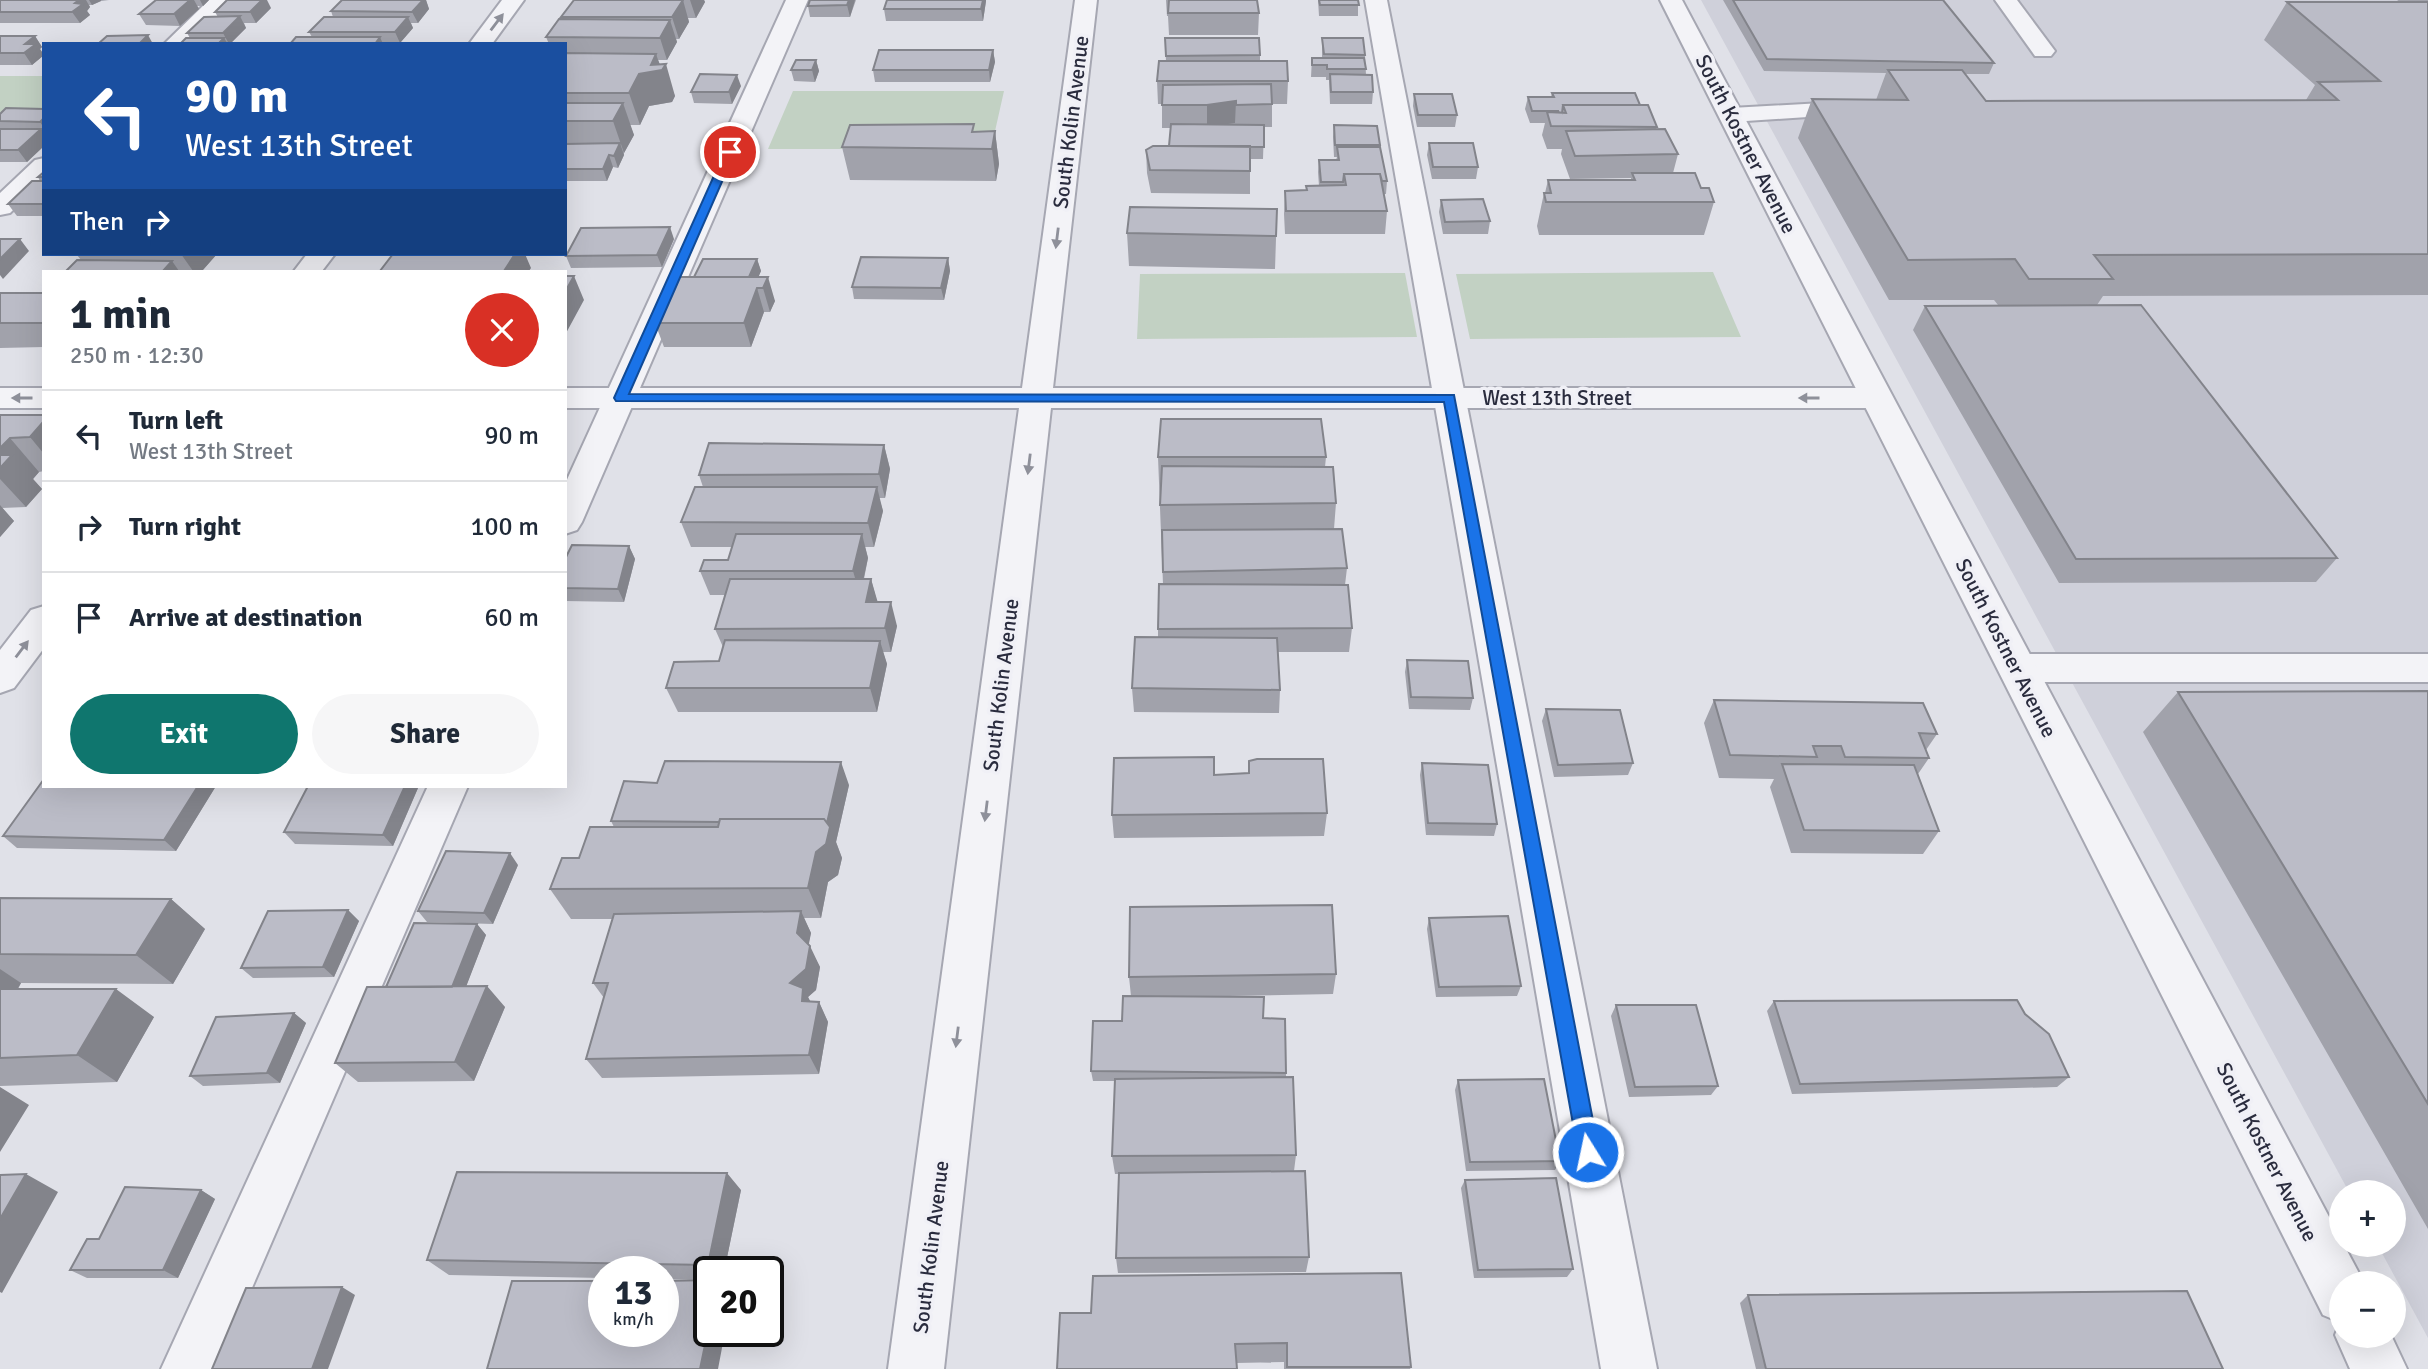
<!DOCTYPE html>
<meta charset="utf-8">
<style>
:root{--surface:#fff;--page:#f6f6f7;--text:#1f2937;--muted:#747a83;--line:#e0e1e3;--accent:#0f766e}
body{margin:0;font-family:Signika,sans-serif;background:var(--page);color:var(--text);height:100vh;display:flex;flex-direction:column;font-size:26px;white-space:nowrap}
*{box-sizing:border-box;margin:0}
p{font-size:23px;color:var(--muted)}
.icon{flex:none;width:38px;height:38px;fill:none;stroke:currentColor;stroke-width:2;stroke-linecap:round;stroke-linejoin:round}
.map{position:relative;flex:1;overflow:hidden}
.side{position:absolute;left:42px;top:270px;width:525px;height:518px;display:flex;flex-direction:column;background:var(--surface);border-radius:0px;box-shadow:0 7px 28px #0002}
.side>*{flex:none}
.guide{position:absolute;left:42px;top:42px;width:525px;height:214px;border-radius:0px;box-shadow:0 7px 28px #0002;background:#1a4fa0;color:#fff;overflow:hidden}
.fabs{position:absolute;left:2329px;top:1180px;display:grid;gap:14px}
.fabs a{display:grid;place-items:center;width:77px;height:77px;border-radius:50%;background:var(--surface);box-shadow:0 7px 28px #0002;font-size:35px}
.speed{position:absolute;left:588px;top:1256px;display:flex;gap:14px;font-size:35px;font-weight:700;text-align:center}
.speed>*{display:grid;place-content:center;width:91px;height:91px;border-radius:50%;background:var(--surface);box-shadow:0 7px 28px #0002;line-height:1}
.speed small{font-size:18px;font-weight:400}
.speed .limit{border:4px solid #111;border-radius:10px;background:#fff;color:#111}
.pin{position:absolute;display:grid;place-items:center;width:60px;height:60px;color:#fff;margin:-30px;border:4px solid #fff;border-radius:50%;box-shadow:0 2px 7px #0007}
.me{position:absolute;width:77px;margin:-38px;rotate:350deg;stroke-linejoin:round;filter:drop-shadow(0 0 5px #0008)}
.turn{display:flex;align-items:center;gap:24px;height:147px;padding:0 28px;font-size:32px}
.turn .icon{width:91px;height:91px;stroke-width:2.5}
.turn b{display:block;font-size:49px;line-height:60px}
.then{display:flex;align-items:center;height:66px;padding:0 28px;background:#0003;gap:14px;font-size:26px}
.round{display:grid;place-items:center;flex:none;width:74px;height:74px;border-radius:37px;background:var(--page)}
.head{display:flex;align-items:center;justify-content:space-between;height:119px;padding:0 28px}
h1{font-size:42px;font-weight:800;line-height:52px}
.cta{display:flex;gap:14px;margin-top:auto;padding:14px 28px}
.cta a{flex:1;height:80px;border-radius:42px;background:var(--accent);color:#fff;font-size:28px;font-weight:800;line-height:80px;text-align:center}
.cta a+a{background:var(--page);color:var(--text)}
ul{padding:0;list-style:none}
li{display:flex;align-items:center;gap:21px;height:91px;padding:0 28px;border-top:2px solid var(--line)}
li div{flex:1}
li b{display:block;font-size:26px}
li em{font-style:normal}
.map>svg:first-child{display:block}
.built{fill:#cfd0da}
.green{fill:#c2d1c3}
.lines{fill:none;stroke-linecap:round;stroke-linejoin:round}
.service-casing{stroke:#a6a7b2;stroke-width:4}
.minor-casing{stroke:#a6a7b2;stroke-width:4}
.tertiary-casing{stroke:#a6a7b2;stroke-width:4}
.service{fill:#f3f3f7;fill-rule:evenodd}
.minor{fill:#f3f3f7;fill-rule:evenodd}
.tertiary{fill:#f3f3f7;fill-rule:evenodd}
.wall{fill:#a1a2ab}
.shaded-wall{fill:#83848b}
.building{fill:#bbbcc7;stroke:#83848b;stroke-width:2}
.oneway{fill:#8e909a}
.route{fill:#1a73e8;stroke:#114b97;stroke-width:2}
.labels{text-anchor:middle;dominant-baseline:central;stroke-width:7;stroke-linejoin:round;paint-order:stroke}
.street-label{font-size:21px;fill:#2a2c3e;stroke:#f0f0f6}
</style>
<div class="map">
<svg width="2428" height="1369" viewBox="0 0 2428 1369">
<rect width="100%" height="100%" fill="#e0e1e8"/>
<path class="built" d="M1701,0H2428V1338L2377,1244H2394V1192H2349Z"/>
<path class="green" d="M0,76H44V112H0Z
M793,91H1004L991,149H768Z
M1713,272L1741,337L1470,339L1456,274Z
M1405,273L1417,337L1137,339L1140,274Z"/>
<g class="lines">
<defs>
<path id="service" d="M209,0H233L189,44H164Z
M786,0H808L582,522L577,530L565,534V484Z
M1365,0H1387L1657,1369H1601Z
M1995,0H2017L2055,51L2051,56H2035Z
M1858,101L1867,103L1870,108L1867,113L1731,122L1722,120L1719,115L1722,110L1731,108Z
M44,158V180L10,213L0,215V193L35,160Z
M2017,654H2428V682H2017L2004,678L1998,668L2004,658Z
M428,786H468L217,1369H161Z"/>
<path id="minor" d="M502,0H524L492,44H469Z
M1075,0H1097L1053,388H1877L1888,391L1893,398L1888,405L1877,408H1051L944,1369H888L1019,408H565V388H1022Z
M307,254H335L322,271H294Z
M0,388H44V408H0Z
M44,606V648L14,688L0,693V650L31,610Z"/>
<path id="tertiary" d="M1660,0H1682L2361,1277L2363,1283H2342V1335H2391L2407,1369H2350L2335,1335L2340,1322L2323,1315Z"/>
</defs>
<use href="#service" class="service-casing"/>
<use href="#minor" class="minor-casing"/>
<use href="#tertiary" class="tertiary-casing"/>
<use href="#service" class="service"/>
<use href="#minor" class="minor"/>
<use href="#tertiary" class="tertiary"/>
</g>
<path class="wall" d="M0,0H109L101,1L92,5H89L90,7L87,11L90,15L80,23H0Z
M156,0H209L203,6H197L199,9L180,26L146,25L139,14Z
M342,0H426L429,9L418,23H411L413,28L400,43L383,44L312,37L309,32L333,17L331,11Z
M574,0H704L705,2L696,18H688L689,22L679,39H676L677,42L667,60H658L675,96L672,102L649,106L640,125H630L634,135L624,153V155L618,168L613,167L607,181H565V44H549L546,37L562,19L561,17Z
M856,0L850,17H810L808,6Z
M1166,0H1257L1259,13L1258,35H1169L1168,16H1167Z
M1318,0H1358V16H1319Z
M1723,0H1943L1994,63L1989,74H1965L1986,101L2306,100L2315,85L2264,40L2287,2H2400L2397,0H2428V295L2103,296L2097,305L2337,558L2316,582L2059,583L1913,330L1925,306L1998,305L1994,300H1889L1798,138L1812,99L1876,100L1886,73L1764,71Z
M986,1L983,21H886L884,9Z
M271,8L256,23H244L246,28L230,44H180L190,38L187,33L218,17L215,12Z
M0,36H35L42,47L40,49L44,55L32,65H0Z
M1165,38L1260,55V61L1288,81L1287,104H1272V127H1264L1263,159H1250V194L1151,193L1147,173L1146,150L1169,146L1171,128H1162V104H1158L1157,81L1166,61Z
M1322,38L1365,55L1366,75L1373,92L1372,104H1330L1329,80H1326V77H1311L1312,58H1322Z
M993,50L995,62L990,82H875L873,70Z
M816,60L819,71L815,82L794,81L791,70Z
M741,86L732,104L694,103L691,92Z
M1552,93L1640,105L1657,127L1656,129L1678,154L1673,173L1701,188L1714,202L1704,235H1539L1537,226L1544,193H1545L1548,180H1631V178L1570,179L1561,154L1562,149H1547L1542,135L1545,123H1530L1525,109L1528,97H1551Z
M1414,94L1457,115L1455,127H1417L1413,106Z
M44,109V146L27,162H0V114Z
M1334,125L1380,145L1387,181L1386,194H1384L1387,211L1385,234H1285L1284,214L1285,191L1306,190V186H1319L1318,172L1319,160H1336L1337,157H1334L1333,137Z
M995,131L999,164L996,181L850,180L842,147L975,132Z
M1429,143L1478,167L1476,179H1432L1427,155Z
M44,172V216H17L8,204L40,181L38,177Z
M1441,200L1490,221L1488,234H1443L1439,212Z
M1277,209L1275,269L1129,266L1127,233Z
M674,239L662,267L571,268L566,256Z
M78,254H217L202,271H66L81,260L77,255Z
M948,258L950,271L944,300L854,299L852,287Z
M757,259L761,271L758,277L775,301L770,312H764L751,347H664L655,323L694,277Z
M0,293H44V347L0,348Z
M0,415H44V471L39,472L33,479L42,489L26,507L2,508L14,521L0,537Z
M884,445L890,469L885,498H879L883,511L874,547H865L868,558L864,579H871L877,602L897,626L891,652H883L887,664L877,712H678L666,688L719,661L723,647L715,629L725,595H710L700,571L728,560L732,547H691L681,522L703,487L699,475Z
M1158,457H1326L1325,467L1336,503L1334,529L1347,568L1345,585L1352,628L1349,652H1278L1280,690L1279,713L1134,712L1132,688L1158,637V629L1163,584Z
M629,546L635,559L624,602L565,601V559Z
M1407,660L1473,698L1470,710L1409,709L1405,672Z
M2428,691V1229L2143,732L2178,692Z
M1714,700L1937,734L1926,750L1929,758L1918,774L1939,831L1923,854L1791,853L1770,787L1774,779L1719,778L1704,723Z
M1546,709L1633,763L1628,775L1554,777L1542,721Z
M1422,763L1497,824L1494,836L1426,835L1420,775Z
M1249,773L1327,813L1324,836L1114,838L1112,815L1214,775Z
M657,783L849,785L836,842L842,858L838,875L828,882L821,918H804L811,933L808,945L820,967L816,990L808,997L810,1002H819L828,1022L819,1074L602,1078L586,1059L604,998L593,983L613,919H571L550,889L579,858L614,827L611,821Z
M216,786L176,851L17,848L3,836Z
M418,788L393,846L295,844L284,832Z
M518,865L493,924L427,922L418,911Z
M0,898L171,899L205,929L173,984L21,983L18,989L154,1017L117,1082L0,1086Z
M348,910L359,921L334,977L253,978L241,968Z
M1429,918L1521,986L1517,996L1436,997L1427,929Z
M477,924L486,935L466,986L505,1007L474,1081L358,1082L335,1063L386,987Z
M1336,974L1333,994L1172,997L1263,1018L1286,1073V1077L1296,1155L1294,1171L1309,1257L1306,1272L1118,1273L1116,1258L1119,1174H1115L1112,1156L1115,1081H1093L1091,1071L1122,1021L1131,996L1129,977Z
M1774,1001L2069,1077L2057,1087L1792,1094L1767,1011Z
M1616,1005L1718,1086L1711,1095L1629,1097L1611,1016Z
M294,1013L306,1023L280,1083L203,1086L190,1076Z
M1458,1080L1560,1161L1555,1170L1466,1171L1455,1090Z
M1465,1180L1573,1269L1567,1277L1474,1278L1461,1188Z
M201,1190L215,1199L178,1278H87L70,1270L99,1239Z
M741,1190L724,1272H709V1280L663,1279V1272H604V1278L449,1275L427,1260Z
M1093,1276L1411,1367L1410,1369H1284V1362L1236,1363L1091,1313Z
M1748,1295L2223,1369H1756L1740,1303Z"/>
<path class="shaded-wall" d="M79,0H86L90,7L87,11L90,15L80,23L72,12L75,3Z
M89,0H101V1L92,5Z
M190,0H194L199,9L180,26L174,14Z
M200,0H209L203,6Z
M262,0H267L271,8L256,23L250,12Z
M423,0H426L429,9L418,23L412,12Z
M683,0L689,22L679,39L672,17Z
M690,0H704L705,2L696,18Z
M849,0H855L850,17L847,5Z
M983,0H986V1L983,21L981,9Z
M240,16L246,28L230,44H229L223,33Z
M408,17L413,28L400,43L395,32Z
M670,20L677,42L667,60L660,38Z
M148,35L153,44H139Z
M35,36L42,47L40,49L44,55L32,65L24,53L25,44Z
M380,37L383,44H375Z
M224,38L228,44H218Z
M993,50L995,62L990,82L989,70Z
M656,54L662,71L666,64L675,96L672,102L649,106L640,125L629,93L639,74L651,65Z
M816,60L819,71L815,82L812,70Z
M737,75L741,86L732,104L729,92Z
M1236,101L1235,123L1207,127V105Z
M623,103L634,135L624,153L613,121Z
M44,118V128L40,122Z
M41,129L44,132V146L27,162L18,150Z
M995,131L999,164L996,181L992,149Z
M620,143L624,155L618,168L614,156Z
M609,155L613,167L607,181L603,169Z
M670,227L674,239L662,267L657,255Z
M20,239L29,251L3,279L0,275V259Z
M181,254H217L202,271H193Z
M515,254H525L531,268L529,271H504Z
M948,258L950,271L944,300L941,288Z
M757,259L761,271L750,297L746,284Z
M172,261L179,271H163Z
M574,276L584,300L565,335V292Z
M768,277L775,301L770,312L763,288Z
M757,288L764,312L751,347L744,323Z
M44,421V454L30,437Z
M10,438L39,472L33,479L42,489L26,507L0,479V448Z
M884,445L890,469L885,498L879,474Z
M877,487L883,511L874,547L868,523Z
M0,505L14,521L0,537Z
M862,534L868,558L860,595L853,571Z
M629,546L635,559L624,602L618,589Z
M871,579L878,603L866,602Z
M891,602L897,626L891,652L885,628Z
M880,641L887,664L877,712L870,688Z
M841,762L849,785L836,842L842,858L838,875L828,882L821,918L808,888L816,852L826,824Z
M198,786H216L176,851L164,840Z
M405,786H417L418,788L393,846L383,835Z
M510,853L518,865L493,924L484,913Z
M171,899L205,929L173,984L136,955Z
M348,910L359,921L334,977L323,967Z
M801,911L811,933L807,954L797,933Z
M477,924L486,935L461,1000L451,989Z
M810,946L820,967L816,990L808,997L814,1008L802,1002L790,983Z
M0,969L21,983L1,1017L0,1016Z
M487,986L505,1007L474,1081L455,1062Z
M116,989L154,1017L117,1082L77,1055Z
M819,1002L828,1022L819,1074L809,1055Z
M294,1013L306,1023L280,1083L267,1073Z
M0,1087L29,1105L0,1152Z
M727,1173L741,1190L724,1272H714L708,1265Z
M26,1174L58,1192L2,1293L0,1292V1219Z
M201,1190L215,1199L178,1278L163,1270Z
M342,1287L355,1295L328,1369H312Z
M709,1326V1332H725L718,1369H700Z"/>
<path class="building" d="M0,0H79L75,3L83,4L72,12H0Z
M156,0H190L174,14H139Z
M227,0H262L250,12H215Z
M342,0H423L412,12L331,11Z
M574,0H683L672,17H561Z
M810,0H849L847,5L808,6Z
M887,0H983L981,9H884Z
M1169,0H1257L1259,13H1168Z
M1319,0H1358L1359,5H1320Z
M1733,0H1943L1994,63L1767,59Z
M2287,2H2428V254L2094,255L2113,279H2029L2015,259L1908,260L1812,99L1908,100L1888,70H1962L1986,101L2338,100L2318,82L2380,81Z
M240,16L223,33H187L204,17Z
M324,17H408L395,32H309Z
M559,19L670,20L660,38L546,37Z
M148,35L139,44H98L107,36Z
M0,36H35L25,44H36L24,53H0Z
M296,37H380L375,44H290Z
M186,38H224L218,44H180Z
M1165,38H1259L1260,55L1166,56Z
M1322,38H1363L1365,55L1324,54Z
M879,50H993L989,70H873Z
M565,53L656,54L651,65L666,64L662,70L639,74L629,93H565Z
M1312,58H1364L1366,69H1327V65H1312Z
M796,60H816L812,70H791Z
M1159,61H1287L1288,81H1157Z
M700,74L737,75L729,92H691Z
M1330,74L1372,75L1373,92H1331Z
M1271,84L1272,104L1236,105V101L1207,105H1162L1163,85Z
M1552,93H1635L1640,105H1563L1562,113L1558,112V111H1532L1528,97H1554Z
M1414,94H1452L1457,115H1418Z
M565,103H623L613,121H565Z
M1563,105H1648L1657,127L1551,126L1547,112L1566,113Z
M6,108L44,109V118L40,122L0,121V114Z
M974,124L972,132L995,131L992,149L842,147L850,125Z
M1171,124L1264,125V147L1169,146Z
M1334,125L1377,126L1380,145H1335Z
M0,129H41L18,150H0Z
M1665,129L1678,154L1575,156L1566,131Z
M620,143L614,156L609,155L603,169H565V144Z
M1429,143H1473L1478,167H1433Z
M1153,146H1250V171L1150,170L1146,150Z
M1337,147H1380L1387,181H1382L1380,174H1344L1343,182H1321L1319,160H1339Z
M44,172V177H38Z
M1632,173H1695L1701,188H1709L1714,202H1546L1544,193H1551L1548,180H1635Z
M1344,174H1380L1387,211H1286L1285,191L1307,190L1306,186L1346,185Z
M32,181H44V204H8Z
M1483,199L1490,221L1445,222L1441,200Z
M1130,207L1277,209L1276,236L1127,233Z
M670,227L657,255L566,256L581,228Z
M0,239H20L0,259Z
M78,254H155L77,255Z
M393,254H515L504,271H380Z
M861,257L948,258L941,288L852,287Z
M703,259H757L749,277H694Z
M77,260L172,261L163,271H66Z
M565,276H574L565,292Z
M676,277H768L763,288H757L744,323H655Z
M0,293H44V323H0Z
M2141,305L2337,558L2076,559L1925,306Z
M0,415H44V421L30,437L10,438L0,448Z
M1161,419H1321L1326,457H1158Z
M709,443L884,445L879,474L699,475Z
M0,455H12L0,468Z
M1162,466L1333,467L1336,503L1160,505Z
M695,487H877L868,523L681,522Z
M1342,529L1347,568L1163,572L1162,530Z
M736,534H862L853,571H700L704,560H728Z
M572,545L629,546L618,589L565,588V559Z
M730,579H871L866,602H891L885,628L715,629Z
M1159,584L1348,585L1352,628L1158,629Z
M1135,637L1277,638L1280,690L1132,688Z
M725,640L880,641L870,688H666L674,662L719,661Z
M1407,660L1468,661L1473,698L1411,697Z
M2428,691V1104L2178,692Z
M1714,700L1923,703L1937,734L1919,733L1929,758L1845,757L1841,746H1813L1817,757L1730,755Z
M1546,709L1620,710L1633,763L1558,765Z
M1214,757V775L1249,773V761L1257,759H1323L1327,813L1112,815L1114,758Z
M665,761L841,762L827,823L824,819H720L719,822L611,821L624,781L657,783Z
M1422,763L1488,765L1497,824L1428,823Z
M1782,764L1914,765L1939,831L1804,830Z
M44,779V786H198L164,840L3,836Z
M308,786H405L383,835L284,832Z
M720,819H824L830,827L826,844L816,852L808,888L550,889L562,858H579L590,827H718Z
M446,851L510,853L484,913L418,911Z
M0,898L171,899L136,955L0,954Z
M1332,905L1336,974L1129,977L1130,907Z
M348,910L323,967L241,968L268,911Z
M801,911L797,933L810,946L806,969L790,983L803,988L802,1001L819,1002L809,1055L586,1059L608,983H593L614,914Z
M1508,916L1521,986L1439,987L1429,918Z
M414,923L477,924L452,987H386Z
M487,986L455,1062L335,1063L367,987Z
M0,989H116L77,1055L0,1058Z
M1123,996L1264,997L1263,1018L1285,1019L1286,1073L1091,1071L1093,1021H1122Z
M2017,1000L2025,1014L2049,1034L2069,1077L1800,1084L1774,1001Z
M1616,1005H1696L1718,1086L1635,1087Z
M294,1013L267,1073L190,1076L216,1017Z
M1293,1077L1296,1155L1112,1156L1115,1079Z
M1544,1079L1560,1161L1470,1162L1458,1080Z
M1305,1171L1309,1257L1116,1258L1119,1173Z
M457,1172L727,1173L708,1265L427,1260Z
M26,1174L0,1219V1175Z
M1556,1178L1573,1269L1478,1270L1465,1180Z
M125,1187L201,1190L163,1270H70L87,1239H99Z
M1401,1273L1411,1367H1287V1343L1235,1344L1237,1369H1057L1060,1313H1091L1093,1276Z
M709,1280V1326L700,1369H487L512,1281H604V1332H663V1281Z
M342,1287L312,1369H212L246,1288Z
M2187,1291L2223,1369H1766L1748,1295Z"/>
<defs><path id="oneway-solid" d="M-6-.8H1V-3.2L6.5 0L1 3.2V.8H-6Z" transform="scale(1.75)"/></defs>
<g class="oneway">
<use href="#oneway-solid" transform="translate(497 22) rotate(-53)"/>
<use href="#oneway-solid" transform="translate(1057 238) rotate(97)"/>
<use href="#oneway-solid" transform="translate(22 398) rotate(180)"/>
<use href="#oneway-solid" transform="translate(1809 398) rotate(-180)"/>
<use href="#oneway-solid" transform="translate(1029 464) rotate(97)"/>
<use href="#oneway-solid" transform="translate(22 649) rotate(-53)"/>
<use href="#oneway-solid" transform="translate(986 811) rotate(97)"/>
<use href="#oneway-solid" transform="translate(957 1037) rotate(97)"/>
</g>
<path class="route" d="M726,149L735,152L629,394L1454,395L1599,1152L1596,1159L1588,1162L1581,1159L1578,1152L1444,402L616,401L614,398Z"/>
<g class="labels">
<g class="street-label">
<text transform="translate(1071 122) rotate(-83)">South Kolin Avenue</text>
<text transform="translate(1746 144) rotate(63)">South Kostner Avenue</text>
<text x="1557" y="398">West 13th Street</text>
<text transform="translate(2006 648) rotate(63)">South Kostner Avenue</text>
<text transform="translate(1001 685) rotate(-83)">South Kolin Avenue</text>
<text transform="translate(2267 1152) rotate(63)">South Kostner Avenue</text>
<text transform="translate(931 1247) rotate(-83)">South Kolin Avenue</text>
</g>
</g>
</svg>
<div class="fabs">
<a>+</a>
<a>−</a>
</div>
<div class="speed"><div>13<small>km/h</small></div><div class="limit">20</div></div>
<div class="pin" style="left:730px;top:152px;background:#d93025"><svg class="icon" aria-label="arrive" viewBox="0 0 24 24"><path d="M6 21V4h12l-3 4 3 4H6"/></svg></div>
<svg class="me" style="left:1588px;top:1152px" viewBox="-20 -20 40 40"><circle r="17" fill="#1a73e8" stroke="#fff" stroke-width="3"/><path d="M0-11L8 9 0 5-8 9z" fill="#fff"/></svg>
<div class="guide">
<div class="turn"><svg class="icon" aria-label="left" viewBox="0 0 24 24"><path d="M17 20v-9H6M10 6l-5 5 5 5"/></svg><div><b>90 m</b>West 13th Street</div></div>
<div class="then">Then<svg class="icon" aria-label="right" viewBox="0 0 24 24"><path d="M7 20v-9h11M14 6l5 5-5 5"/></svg></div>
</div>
<section class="side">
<div class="head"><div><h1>1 min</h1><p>250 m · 12:30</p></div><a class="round" style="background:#d93025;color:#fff"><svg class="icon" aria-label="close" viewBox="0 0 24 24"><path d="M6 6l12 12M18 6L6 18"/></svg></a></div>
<ul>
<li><svg class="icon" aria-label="left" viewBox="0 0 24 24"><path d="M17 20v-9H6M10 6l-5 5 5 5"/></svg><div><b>Turn left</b><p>West 13th Street</p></div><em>90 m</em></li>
<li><svg class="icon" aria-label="right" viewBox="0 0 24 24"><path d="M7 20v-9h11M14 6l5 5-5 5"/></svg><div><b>Turn right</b></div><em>100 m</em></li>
<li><svg class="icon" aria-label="arrive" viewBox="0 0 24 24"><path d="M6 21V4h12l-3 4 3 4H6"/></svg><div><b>Arrive at destination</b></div><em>60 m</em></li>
</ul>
<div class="cta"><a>Exit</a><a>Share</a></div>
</section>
</div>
